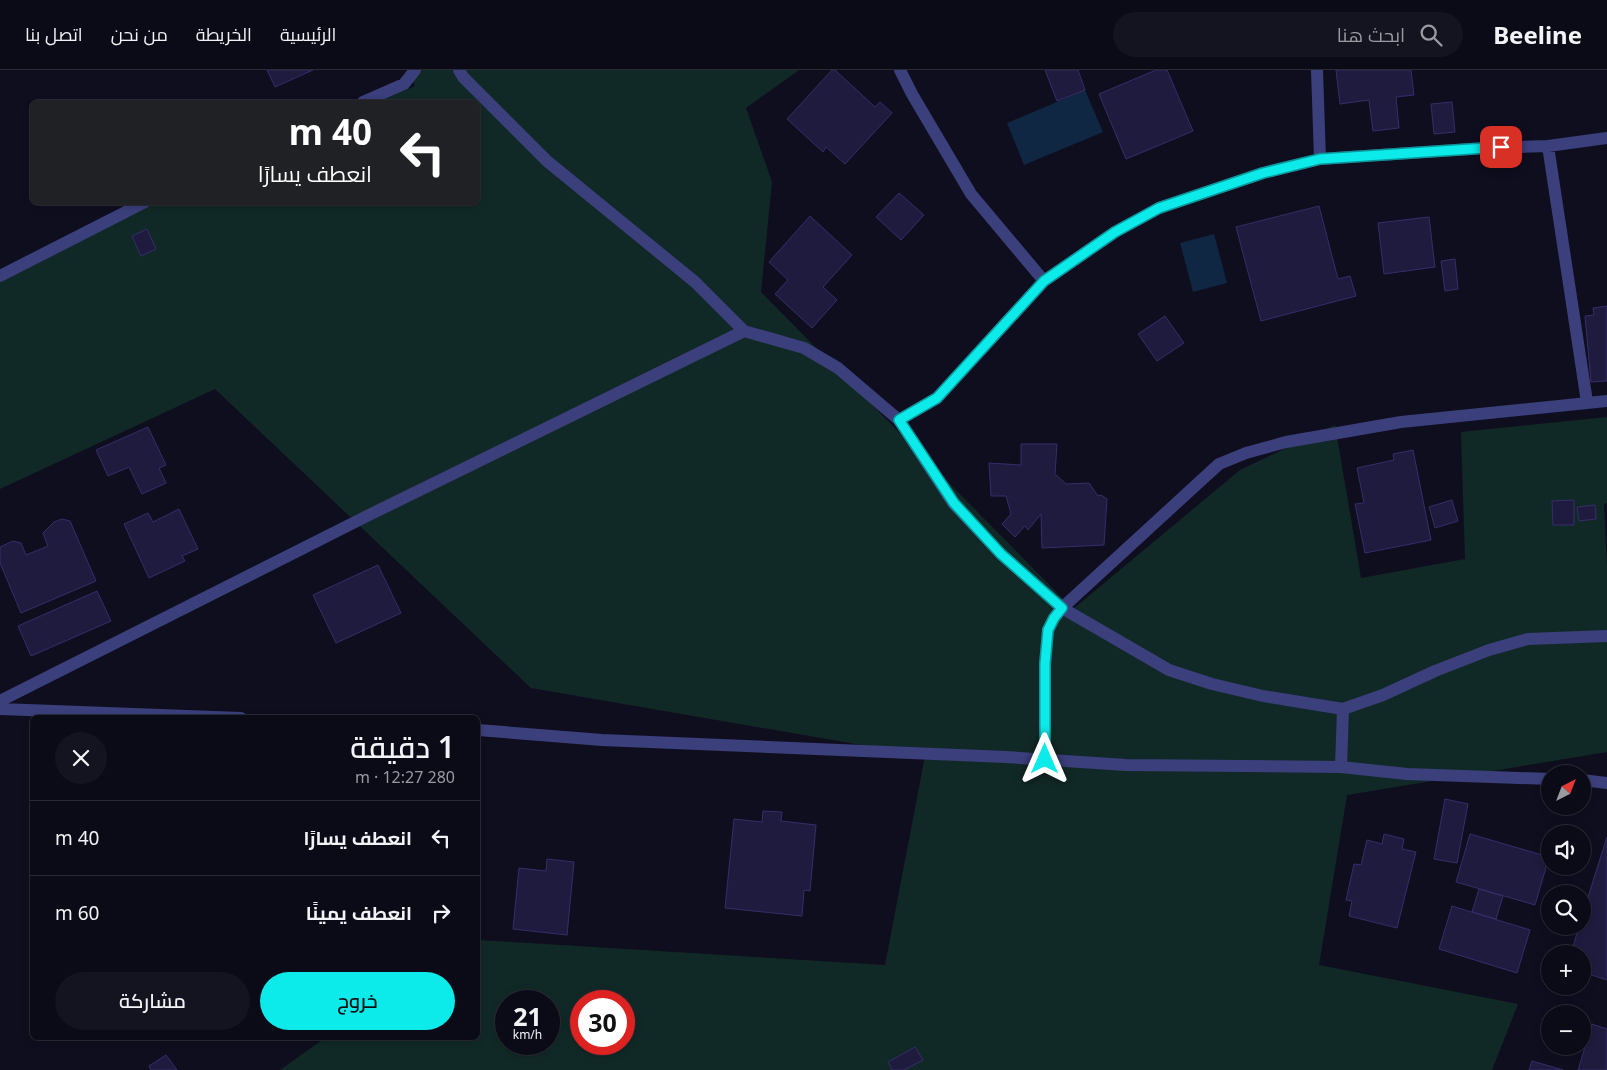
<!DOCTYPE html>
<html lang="ar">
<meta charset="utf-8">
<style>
:root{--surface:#0b0a17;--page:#141320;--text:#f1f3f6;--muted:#9a9aa1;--line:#2b2b36;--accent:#0deaea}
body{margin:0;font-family:"Noto Sans",Cairo,sans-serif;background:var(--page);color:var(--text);direction:rtl;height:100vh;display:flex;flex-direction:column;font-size:19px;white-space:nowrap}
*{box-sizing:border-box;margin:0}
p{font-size:16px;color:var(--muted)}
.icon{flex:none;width:28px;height:28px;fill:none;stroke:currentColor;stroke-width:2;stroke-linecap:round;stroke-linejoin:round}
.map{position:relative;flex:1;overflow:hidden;direction:ltr}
.panel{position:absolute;left:30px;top:645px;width:450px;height:325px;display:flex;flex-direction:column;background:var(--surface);border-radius:8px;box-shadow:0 2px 8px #0003,0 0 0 1px var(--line);direction:rtl}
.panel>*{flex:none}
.top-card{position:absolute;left:30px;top:30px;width:450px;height:105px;border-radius:8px;box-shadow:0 2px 8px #0003,0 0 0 1px var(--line);direction:rtl;background:#202124;color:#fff;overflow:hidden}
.needle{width:32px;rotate:42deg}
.buttons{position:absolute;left:1541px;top:695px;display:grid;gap:10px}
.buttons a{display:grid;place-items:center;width:50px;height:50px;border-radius:50%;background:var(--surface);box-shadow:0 2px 8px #0003,0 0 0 1px var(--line);font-size:25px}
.speed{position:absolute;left:495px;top:920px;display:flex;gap:10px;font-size:25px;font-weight:700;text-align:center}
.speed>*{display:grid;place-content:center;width:65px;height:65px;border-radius:50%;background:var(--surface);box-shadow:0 2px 8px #0003,0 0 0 1px var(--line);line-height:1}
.speed small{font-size:12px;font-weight:400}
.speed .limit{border:8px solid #d22;background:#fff;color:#111}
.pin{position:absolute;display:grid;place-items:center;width:42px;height:42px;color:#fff;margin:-21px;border-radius:10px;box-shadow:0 2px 8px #0006}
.me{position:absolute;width:55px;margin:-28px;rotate:0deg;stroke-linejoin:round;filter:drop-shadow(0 0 4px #0008)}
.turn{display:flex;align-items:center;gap:18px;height:105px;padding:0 25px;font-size:22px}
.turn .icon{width:65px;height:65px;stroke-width:2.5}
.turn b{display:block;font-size:35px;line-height:42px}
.round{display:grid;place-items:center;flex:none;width:52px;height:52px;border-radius:26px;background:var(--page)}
.summary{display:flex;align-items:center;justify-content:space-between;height:85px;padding:0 25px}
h1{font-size:30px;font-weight:600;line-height:38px}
.cta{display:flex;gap:10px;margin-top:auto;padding:10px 25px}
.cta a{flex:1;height:58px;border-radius:30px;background:var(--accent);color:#111;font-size:20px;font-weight:600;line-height:58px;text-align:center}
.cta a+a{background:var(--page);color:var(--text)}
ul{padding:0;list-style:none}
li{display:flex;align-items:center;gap:15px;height:75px;padding:0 25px;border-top:1px solid var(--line)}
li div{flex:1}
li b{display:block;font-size:19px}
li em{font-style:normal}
header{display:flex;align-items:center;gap:30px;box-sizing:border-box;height:70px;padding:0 25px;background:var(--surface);border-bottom:1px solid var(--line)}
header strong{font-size:24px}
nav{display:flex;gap:28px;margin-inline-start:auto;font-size:18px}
.search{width:350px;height:45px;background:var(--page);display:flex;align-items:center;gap:12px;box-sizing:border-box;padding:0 18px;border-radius:28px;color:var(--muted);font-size:19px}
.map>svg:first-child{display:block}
.green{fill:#112926;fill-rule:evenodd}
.water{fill:#0f2742}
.building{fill:#1f1b3f;stroke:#342e6a}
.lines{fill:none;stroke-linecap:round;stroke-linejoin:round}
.minor{stroke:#3b3f7c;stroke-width:12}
.route-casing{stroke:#089898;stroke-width:12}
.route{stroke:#0deaea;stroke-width:9}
</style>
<header>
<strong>Beeline</strong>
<div class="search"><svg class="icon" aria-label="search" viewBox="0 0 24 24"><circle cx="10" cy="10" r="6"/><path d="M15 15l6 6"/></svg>ابحث هنا</div>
<nav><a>الرئيسية</a><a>الخريطة</a><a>من نحن</a><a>اتصل بنا</a></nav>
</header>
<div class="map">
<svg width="1607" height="1000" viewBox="0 0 1607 1000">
<rect width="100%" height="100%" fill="#0f0e1f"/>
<path class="green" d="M408,0H799L746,38L772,112L761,222L1073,539L1240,400L1335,355L1361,508L1465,489L1461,362L1607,347V433L1604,434L1607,496V682L1347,725L1319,895L1518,934L1492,1000H280L325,968H478V870L885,895L925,686L531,618L215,319L0,419V200L152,133L478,132V32H378L415,16ZM506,931H549V974H506ZM581,931H624V974H581Z"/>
<path class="water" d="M1085,20L1103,62L1024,95L1007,53Z
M1214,164L1227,213L1193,222L1180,173Z"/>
<path class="building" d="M267,0H313L275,17Z
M832,0H835L875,37L880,32L892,43L845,94L826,77L823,82L787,49Z
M1045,0H1078L1085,20L1057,31Z
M1156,0H1167L1193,61L1126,89L1099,24Z
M1336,0H1411L1414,25L1396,27L1399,58L1373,61L1369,30L1340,34Z
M1452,32L1455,62L1434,64L1431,34Z
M899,123L924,145L901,170L876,147Z
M1319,136L1338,209L1350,206L1356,226L1261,251L1236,157Z
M810,146L852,185L823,217L837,230L812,258L775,224L788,210L769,192Z
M1429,147L1435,197L1384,204L1378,153Z
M147,159L156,179L141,186L132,166Z
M1455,189L1458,219L1445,221L1441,191Z
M1607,236V311L1591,312L1585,246L1594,245L1593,238Z
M1165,246L1184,273L1157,291L1138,264Z
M148,357L166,395L159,398L166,413L142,424L129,397L108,406L96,380Z
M1021,374H1057L1055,404L1066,414L1089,413L1098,426L1101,425L1107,429L1104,475L1042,478L1041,444L1028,460L1025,456L1015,467L1002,454L1011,444L1006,426H991L989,393L1021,395Z
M1413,380L1431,470L1365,483L1355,434L1364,433L1357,398L1394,390L1393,384Z
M1452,430L1458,451L1435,458L1429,437Z
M1574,430V455H1553L1552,431Z
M1595,435L1596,449L1579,451L1577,437Z
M179,439L198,479L182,486L185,491L149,508L124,454L148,443L153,452Z
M62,449L70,451L96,511L21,543L0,493V477L13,471L21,473L26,485L48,476L43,463L54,452Z
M378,495L401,543L336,573L313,525Z
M97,521L111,551L31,586L18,556Z
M1445,729L1468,734L1457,793L1434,789Z
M763,741L782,742L781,751L816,755L810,821L804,820L802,846L725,838L734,749L762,752Z
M1384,764L1404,769L1402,779L1416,782L1397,858L1349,846L1352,831L1346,830L1354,794L1361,795L1367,770L1382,774Z
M1470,764L1549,787L1535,835L1456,812Z
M1607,767V910L1582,902V884H1571L1579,856H1582V846Z
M547,789L574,792L567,865L513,859L519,798L546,801Z
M1479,819L1503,826L1496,849L1472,842Z
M1452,836L1530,860L1517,903L1439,879Z
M1592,954L1607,959V1000H1578Z
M915,977L923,990L904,1000H892L888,992Z
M166,985L177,1000H151L149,996Z
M1532,991L1563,1000H1529Z"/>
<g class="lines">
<path class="minor" d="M459,0L463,7L547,91L695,212L744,261
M900,0L912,24L971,124L1044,211
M1317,0L1320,89
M363,32L404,14L415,0
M1548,76L1587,332
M0,206L145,132
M899,350L953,433L1001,484L1062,538L1169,600L1212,614L1263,626L1343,639L1383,625L1435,601L1489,580L1528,569L1607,566
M0,631L367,446L744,261L804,278L838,298L899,350L937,328L1044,211L1115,162L1159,138L1263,103L1320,89L1485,78L1548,76L1607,68
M0,639L241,648
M478,660L602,670L1006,687L1126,695L1341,697L1407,704L1550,709
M1045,689V594L1048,560L1054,548L1062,538L1219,394L1246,383L1286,372L1401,352L1607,331
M1341,697L1343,639
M1582,710L1607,713"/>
</g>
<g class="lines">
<defs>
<path id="route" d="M1045,689V594L1048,560L1054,548L1062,538L1001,484L954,433L899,350L937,328L1044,211L1115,162L1159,138L1263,103L1320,89L1501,77"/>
</defs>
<use href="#route" class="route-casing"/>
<use href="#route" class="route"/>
</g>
</svg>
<div class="buttons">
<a><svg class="needle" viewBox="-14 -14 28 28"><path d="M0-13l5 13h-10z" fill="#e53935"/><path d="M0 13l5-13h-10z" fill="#9a9aa1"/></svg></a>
<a><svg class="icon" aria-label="sound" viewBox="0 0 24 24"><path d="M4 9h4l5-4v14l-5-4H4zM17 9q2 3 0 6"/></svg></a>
<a><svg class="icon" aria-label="search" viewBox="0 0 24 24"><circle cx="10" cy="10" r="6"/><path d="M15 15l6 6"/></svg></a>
<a>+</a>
<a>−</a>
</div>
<div class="speed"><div>21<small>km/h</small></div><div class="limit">30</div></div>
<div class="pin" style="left:1501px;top:77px;background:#d93025"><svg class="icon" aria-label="arrive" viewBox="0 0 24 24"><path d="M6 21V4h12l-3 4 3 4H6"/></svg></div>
<svg class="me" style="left:1045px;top:689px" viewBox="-20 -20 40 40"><path d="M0-17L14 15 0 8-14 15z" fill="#0deaea" stroke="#fff" stroke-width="4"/></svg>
<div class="top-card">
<div class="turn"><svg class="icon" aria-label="left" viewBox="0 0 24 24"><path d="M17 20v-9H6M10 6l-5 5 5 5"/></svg><div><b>40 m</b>انعطف يسارًا</div></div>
</div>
<section class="panel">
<div class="summary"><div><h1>1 دقيقة</h1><p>280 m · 12:27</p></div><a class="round"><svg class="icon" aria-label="close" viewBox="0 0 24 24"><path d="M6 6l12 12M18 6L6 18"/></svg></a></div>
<ul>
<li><svg class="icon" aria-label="left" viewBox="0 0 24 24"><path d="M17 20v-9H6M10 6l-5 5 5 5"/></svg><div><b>انعطف يسارًا</b></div><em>40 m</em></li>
<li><svg class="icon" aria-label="right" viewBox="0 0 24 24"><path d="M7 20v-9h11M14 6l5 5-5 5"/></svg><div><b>انعطف يمينًا</b></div><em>60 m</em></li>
</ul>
<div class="cta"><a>خروج</a><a>مشاركة</a></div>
</section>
</div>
